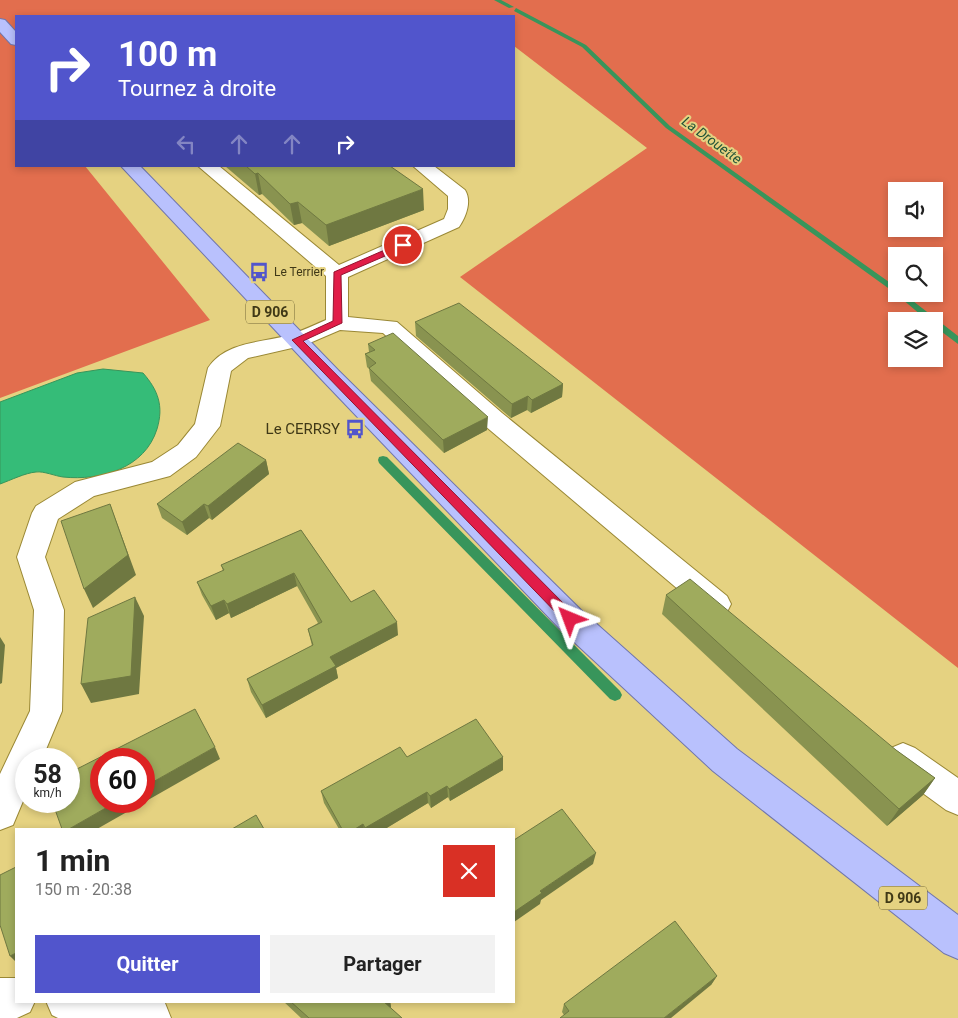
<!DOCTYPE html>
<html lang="fr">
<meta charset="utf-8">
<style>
:root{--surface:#fff;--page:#f2f2f2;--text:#222;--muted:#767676;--accent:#5155cc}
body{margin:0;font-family:Roboto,sans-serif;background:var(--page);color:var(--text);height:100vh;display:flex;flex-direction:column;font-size:19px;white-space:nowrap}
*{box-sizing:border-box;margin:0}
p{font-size:16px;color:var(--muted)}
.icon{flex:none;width:28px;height:28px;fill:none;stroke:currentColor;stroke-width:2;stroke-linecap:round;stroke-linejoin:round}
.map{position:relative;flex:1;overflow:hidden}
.panel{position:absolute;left:15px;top:828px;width:500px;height:175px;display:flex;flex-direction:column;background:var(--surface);border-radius:0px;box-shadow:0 2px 8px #0003}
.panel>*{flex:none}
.hud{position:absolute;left:15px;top:15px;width:500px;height:152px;border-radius:0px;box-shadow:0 2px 8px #0003;background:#5155cc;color:#fff;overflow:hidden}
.tools{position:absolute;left:888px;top:182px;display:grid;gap:10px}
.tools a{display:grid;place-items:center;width:55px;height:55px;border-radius:0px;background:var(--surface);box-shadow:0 2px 8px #0003;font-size:25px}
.speed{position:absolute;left:15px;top:748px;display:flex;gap:10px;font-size:25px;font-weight:700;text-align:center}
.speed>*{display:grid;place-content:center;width:65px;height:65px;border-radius:50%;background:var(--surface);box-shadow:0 2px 8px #0003;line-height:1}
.speed small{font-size:12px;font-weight:400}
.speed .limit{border:8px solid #d22;background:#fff;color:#111}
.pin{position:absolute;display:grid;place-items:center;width:42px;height:42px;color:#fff;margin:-21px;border:2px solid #fff;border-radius:50%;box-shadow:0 1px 5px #0007}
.me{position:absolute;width:55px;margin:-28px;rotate:316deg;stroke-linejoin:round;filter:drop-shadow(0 0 4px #0008)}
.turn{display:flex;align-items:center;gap:18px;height:105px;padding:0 20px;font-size:22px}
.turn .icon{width:65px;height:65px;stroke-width:2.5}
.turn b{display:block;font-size:35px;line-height:42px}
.lanes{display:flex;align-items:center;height:48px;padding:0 20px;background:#0003;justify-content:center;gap:25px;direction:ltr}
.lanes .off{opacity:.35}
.round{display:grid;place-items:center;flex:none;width:52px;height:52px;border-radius:0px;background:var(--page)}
.headline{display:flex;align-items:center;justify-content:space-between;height:85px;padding:0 20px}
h1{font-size:30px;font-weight:700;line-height:38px}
.button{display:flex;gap:10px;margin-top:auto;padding:10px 20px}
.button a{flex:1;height:58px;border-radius:0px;background:var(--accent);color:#fff;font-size:20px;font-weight:700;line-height:58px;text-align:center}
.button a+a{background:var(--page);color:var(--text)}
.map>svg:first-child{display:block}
.forest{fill:#e26e4e;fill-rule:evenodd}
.water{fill:#35bc78;stroke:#38955b}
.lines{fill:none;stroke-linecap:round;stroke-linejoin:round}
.stream{fill:#38955b;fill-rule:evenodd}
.minor-casing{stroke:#9a8835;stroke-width:2}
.major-casing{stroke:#7076ac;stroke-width:2}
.minor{fill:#fff;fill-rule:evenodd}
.major{fill:#b9c1fd;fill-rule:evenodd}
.wall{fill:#899350}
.shaded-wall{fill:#6f7841}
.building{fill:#9fab5d;stroke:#6f7841}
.route{fill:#e11d48;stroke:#92132f}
.labels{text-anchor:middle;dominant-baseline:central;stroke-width:4;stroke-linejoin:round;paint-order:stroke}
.far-poi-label{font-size:12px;fill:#403917;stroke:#e5d281;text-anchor:start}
.far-water-label{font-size:14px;font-style:italic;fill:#205337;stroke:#e5d281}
.shield{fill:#e5d281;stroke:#726737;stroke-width:1}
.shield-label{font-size:14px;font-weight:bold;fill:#403917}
.poi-label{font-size:15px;fill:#403917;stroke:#e5d281;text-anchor:end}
</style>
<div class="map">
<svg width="958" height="1018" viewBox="0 0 958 1018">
<rect width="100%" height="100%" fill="#e5d281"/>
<path class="forest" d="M0,0H958V668L460,277L647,148L514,46V16H16V166H85L210,320L0,398ZM896,191H934V229H896ZM896,256H934V294H896ZM896,321H934V359H896Z"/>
<path class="water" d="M103,369L143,373C158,390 164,406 157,429C145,468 101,481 63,477C55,476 44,471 36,472C25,473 11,480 0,484V402L77,373Z"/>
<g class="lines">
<path class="stream" d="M494,0H501L514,7L509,8Z
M516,8L586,45L670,126L896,287V294H904L958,336V344L934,326V321H928L895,293L666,128L582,47L514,11Z
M383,456L387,457L620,691L622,695L620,699L615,701L610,699L379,463L378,460L379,457Z"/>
<defs>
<path id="minor" d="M198,166H219L339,265L444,219L448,209V196L413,166H434L465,190C472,201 466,217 459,227L348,277V317L397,322L502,413L727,596L731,604L727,612L716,616L705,612L484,425L383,333L340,330L305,345L248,358L231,371L220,426L196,457L170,476L94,496L58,519L45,557L64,610L62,711L42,759H26V794L13,825L0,830V774L30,711L34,610L17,557L32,513L36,506L75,482L152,462L178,445L195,424L208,368C226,341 262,343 289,335C302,331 314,325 326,320V276Z
M903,743L915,748L958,778V815L946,810L891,770L886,759L891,748Z
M0,978H16V1001H35L30,1012L17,1018H0Z
M46,1001H159L165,1003L171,1018H58L52,1015Z"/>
<path id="major" d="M0,19L5,20L16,32V45L11,44L0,32Z
M121,166H140L339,371L581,610L737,749L958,915V959L944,953L713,771L559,628L323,381Z"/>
</defs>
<use href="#minor" class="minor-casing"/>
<use href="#major" class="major-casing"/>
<use href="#minor" class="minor"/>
<use href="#major" class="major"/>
</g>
<path class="wall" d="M225,166H390L424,210L329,246L302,223L294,225L262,194L259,195Z
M415,322L563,384L562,397L531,413L527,410L511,418L416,336Z
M368,344L487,430L444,453L371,381L369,369L367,367L365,354L369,352Z
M266,460L269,474L212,520L209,518L187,535L162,518L157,504Z
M301,530L351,602L398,635L336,668L338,678L266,718L251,692L247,679L312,646L308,629L318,623L297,586L231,618L229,613L216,620L202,595L197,582L223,571L221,565Z
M666,595L896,750L935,778L923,795L887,826L662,614Z
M407,757L503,770L450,801L448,797L431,808L428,803L385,829H339L324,803L321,791Z
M717,976L711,985L564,1015L562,1012L564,1004Z
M283,1001H390L391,1007L390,1008L402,1018H301Z"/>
<path class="shaded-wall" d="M258,173L262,194L259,195L255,174Z
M423,189L424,210L329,246L326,225Z
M298,202L302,223L294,225L290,204Z
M563,384L562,397L531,413L532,400Z
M528,396L527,410L511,418L512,404Z
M488,417L487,430L444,453L443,440Z
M266,460L269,474L212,520L208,506Z
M110,504L136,575L93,608L84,589Z
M204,504L209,518L187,535L182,522Z
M294,573L297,586L231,618L227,604Z
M135,597L144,616L139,694L91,703L81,684Z
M224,600L229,613L216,620L211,606Z
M397,622L398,635L336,668L338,678L266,718L262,705L330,657Z
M0,637L5,645L2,683L0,684Z
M215,747L220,759L97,829H69L118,801H144V787Z
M503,757V770L450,801L449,789Z
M935,778L923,795L887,826L899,809Z
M447,786L448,797L431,808L430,796Z
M427,792L428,803L385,829H366L365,828Z
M363,824L364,829H355Z
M596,853L593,864L541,900L540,904L514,922V912L540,891Z
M16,953V962L10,956Z
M717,976L711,985L671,1018H664Z
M383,1001H390L391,1007L386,1014Z"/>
<path class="building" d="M246,166H390L423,189L326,225L298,202L290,204L258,173L255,174Z
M459,303L563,384L532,400L528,396L512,404L415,322Z
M393,333L488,417L443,440L369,368L376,363L365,354L375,350L368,344Z
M238,443L266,460L208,506L204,504L182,522L157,504Z
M110,504L128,555L84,589L61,521Z
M301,530L351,602L374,590L397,622L330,657L336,666L262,705L247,679L313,645L308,629L322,622L294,573L227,604L224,600L211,606L197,582L224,570L221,565Z
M690,579L896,750L935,778L899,809L666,595Z
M135,597L131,676L81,684L88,618Z
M195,709L215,747L144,787V759H101V801H118L69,829H62L52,801H69V773Z
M476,719L503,757L449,789L447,786L430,796L427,792L365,828L363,824L355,829H342L321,791L400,747L407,757Z
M562,809L596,853L540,891L542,893L514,912V840Z
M256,815L264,829H232Z
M16,867V953L10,956L0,925V875Z
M675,921L717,976L664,1018H560L569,1011L564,1004Z
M290,1001H383L402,1018H309Z"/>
<path class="route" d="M403,242L407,245L406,247L341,275L342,323L303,341L575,615L577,619L575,623H566L292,340L333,321L334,272Z"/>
<defs>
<symbol id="bus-bare" viewBox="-9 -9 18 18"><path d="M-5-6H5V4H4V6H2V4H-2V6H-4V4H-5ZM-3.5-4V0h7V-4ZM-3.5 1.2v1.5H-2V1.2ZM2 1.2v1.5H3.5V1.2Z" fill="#5155cc" stroke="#e5d281" stroke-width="2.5" paint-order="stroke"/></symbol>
</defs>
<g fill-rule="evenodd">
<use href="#bus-bare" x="245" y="258" width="28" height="28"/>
<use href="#bus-bare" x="341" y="415" width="28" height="28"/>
</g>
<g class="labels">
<g class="far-poi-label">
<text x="274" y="272">Le Terrier</text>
</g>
<g class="far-water-label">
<text transform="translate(712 140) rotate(36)">La Drouette</text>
</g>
<g class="shield">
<rect x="246" y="300.5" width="48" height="23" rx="4"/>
<rect x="879" y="886.5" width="48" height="23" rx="4"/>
</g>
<g class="shield-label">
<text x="270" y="312">D 906</text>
<text x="903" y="898">D 906</text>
</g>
<g class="poi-label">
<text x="340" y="429">Le CERRSY</text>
</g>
</g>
</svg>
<div class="tools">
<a><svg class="icon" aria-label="sound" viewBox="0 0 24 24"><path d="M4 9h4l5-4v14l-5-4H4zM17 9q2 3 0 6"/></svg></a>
<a><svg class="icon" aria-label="search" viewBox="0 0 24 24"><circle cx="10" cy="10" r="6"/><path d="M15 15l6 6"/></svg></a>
<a><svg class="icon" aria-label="layers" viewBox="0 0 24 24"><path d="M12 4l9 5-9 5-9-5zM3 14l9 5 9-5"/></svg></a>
</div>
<div class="speed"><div>58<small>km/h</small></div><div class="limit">60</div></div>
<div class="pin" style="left:403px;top:245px;background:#d93025"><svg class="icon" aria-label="arrive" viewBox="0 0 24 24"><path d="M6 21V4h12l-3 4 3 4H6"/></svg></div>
<svg class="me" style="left:570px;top:619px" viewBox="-20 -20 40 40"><path d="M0-17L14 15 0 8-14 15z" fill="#e11d48" stroke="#fff" stroke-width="4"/></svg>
<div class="hud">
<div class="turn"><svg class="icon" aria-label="right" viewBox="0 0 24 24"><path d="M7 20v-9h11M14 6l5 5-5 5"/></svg><div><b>100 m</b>Tournez à droite</div></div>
<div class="lanes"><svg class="icon off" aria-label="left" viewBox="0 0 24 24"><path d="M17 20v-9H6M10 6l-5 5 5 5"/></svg><svg class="icon off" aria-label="ahead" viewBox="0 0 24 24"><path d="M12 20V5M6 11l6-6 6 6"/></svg><svg class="icon off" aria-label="ahead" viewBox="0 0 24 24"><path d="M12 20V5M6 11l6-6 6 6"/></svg><svg class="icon" aria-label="right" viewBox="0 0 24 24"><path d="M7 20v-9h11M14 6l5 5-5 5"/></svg></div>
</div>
<section class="panel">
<div class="headline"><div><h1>1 min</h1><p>150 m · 20:38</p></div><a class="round" style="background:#d93025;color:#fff"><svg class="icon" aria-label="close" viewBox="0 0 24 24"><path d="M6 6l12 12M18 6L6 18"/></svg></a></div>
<div class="button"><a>Quitter</a><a>Partager</a></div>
</section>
</div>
